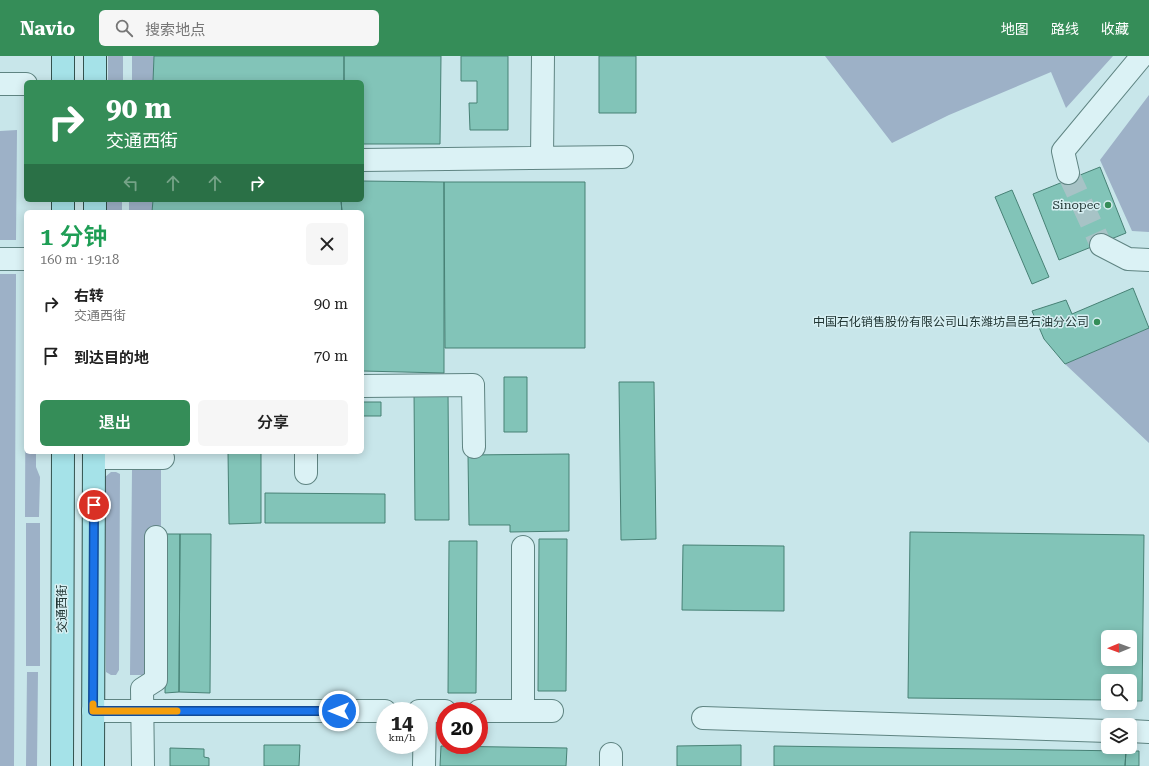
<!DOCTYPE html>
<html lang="zh">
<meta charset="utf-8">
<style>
:root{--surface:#fff;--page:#f6f6f6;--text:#222;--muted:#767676;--accent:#358d58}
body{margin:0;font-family:"Roboto Serif","Noto Sans SC",serif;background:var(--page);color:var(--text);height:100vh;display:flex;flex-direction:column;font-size:15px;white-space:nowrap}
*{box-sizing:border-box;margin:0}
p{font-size:13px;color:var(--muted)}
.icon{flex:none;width:22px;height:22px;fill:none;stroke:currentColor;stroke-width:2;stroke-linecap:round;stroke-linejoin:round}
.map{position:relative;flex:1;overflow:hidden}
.panel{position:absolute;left:24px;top:154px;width:340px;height:244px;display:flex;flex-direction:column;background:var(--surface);border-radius:6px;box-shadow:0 2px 10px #0003}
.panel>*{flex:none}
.top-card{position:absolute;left:24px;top:24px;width:340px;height:122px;border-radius:6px;box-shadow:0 2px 10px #0003;background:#358d58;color:#fff;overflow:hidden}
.needle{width:26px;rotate:269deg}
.controls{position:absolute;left:1101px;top:574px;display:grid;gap:8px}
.controls a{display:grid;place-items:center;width:36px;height:36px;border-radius:6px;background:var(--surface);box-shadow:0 2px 10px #0003;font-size:20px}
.speed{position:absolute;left:376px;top:646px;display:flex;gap:8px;font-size:20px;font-weight:700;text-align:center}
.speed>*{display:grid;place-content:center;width:52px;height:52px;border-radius:50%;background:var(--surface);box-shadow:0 2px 10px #0003;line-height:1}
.speed small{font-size:10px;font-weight:400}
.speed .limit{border:6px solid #d22;background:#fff;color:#111}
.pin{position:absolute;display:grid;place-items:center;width:34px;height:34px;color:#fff;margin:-17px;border:2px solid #fff;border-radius:50%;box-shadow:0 1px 4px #0007}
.me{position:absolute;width:44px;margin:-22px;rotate:270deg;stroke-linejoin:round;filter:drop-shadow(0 0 3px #0008)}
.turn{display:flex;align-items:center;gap:14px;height:84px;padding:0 16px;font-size:18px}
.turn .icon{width:52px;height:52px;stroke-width:2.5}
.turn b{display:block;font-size:28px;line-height:34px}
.lanes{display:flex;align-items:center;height:38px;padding:0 16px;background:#0003;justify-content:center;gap:20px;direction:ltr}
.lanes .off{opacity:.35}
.round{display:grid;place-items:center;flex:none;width:42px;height:42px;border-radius:6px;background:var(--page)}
.headline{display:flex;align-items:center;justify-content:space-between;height:68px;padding:0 16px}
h1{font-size:24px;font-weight:600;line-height:30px;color:#1e9e55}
.primary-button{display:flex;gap:8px;margin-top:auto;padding:8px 16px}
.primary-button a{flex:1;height:46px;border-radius:6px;background:var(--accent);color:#fff;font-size:16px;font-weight:600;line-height:46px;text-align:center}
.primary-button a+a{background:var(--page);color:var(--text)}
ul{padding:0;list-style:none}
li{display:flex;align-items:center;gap:12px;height:52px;padding:0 16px}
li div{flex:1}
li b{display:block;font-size:15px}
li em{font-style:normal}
header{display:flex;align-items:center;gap:24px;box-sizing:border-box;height:56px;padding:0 20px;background:var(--accent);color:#fff}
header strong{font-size:19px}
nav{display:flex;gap:22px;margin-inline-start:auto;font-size:14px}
.search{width:280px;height:36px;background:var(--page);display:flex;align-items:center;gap:10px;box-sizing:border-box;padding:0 14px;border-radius:6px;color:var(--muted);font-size:15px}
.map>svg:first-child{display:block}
.green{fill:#9db1c7}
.building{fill:#82c4b8;stroke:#478175;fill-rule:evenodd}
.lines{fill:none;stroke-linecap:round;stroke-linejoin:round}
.minor-tunnel{stroke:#a7c3c6;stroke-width:22;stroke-dasharray:22 11;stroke-linecap:butt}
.minor-casing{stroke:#5f8482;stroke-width:24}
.major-casing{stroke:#33524e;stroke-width:24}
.minor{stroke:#dbf2f5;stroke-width:22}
.major{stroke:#a5e2e8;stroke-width:22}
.route-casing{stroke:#114b97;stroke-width:10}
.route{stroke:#1a73e8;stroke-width:7}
.slow{stroke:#f59e0b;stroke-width:7}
.poi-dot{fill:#358d58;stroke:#d7eff2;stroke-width:1.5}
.labels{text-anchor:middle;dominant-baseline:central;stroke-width:3;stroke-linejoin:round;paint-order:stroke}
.poi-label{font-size:12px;fill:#213634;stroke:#d7eff2;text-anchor:end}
.street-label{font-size:12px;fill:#213634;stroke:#d7eff2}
</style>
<header>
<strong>Navio</strong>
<div class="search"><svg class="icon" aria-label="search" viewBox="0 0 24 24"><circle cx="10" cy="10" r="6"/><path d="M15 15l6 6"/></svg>搜索地点</div>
<nav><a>地图</a><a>路线</a><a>收藏</a></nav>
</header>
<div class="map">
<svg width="1149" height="710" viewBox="0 0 1149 710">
<rect width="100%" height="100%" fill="#c8e6ea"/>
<path class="green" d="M108,0H123V26H108Z
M132,0H154L153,26H132Z
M825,0H1113L1066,52L1051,16L949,59L892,87Z
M1149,39V176L1132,175L1100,104Z
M17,74L16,184H0V75Z
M107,144H122V156H107Z
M129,144H153L152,156H129Z
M26,213V396H36V411L40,421L39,461H25Z
M0,218H16L14,710H0Z
M1149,272V387L1065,308Z
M132,414H161V471L155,478L147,619H130Z
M111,416H116L120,418L119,614L116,619H111L106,616L105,421Z
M26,467H40V610H26Z
M27,616H38L37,710H26Z"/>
<path class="building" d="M154,0H344V26H153Z
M344,0H441L440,88H362V26H344Z
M461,0H508V74H470L469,47H477V25H461Z
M599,0H636V57H599Z
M1100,111L1126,177L1059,204L1033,138Z
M362,125L444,126V317L362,315V156H342L341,144H362Z
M444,126H585V292H445Z
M1012,134L1049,221L1032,228L995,141Z
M153,144H341L342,156H152Z
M1133,232L1149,272L1065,308L1044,283L1032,255L1066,244L1072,258Z
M504,321H527V376H504Z
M619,326H654L656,483L621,484Z
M448,334L449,464H415L414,335Z
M362,346H381V360H362Z
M228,396H261V467L229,468Z
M569,398V475L510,476V469H469L468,399Z
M265,437L385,438V467H265Z
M910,476L1144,479L1142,645H1130V625H1108V644L908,642ZM1108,581H1130V603H1108Z
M166,478H180L179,636L165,637Z
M180,478H211L210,637L179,636Z
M539,483H567L566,635H538Z
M449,485H477L476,637H448Z
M683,489L784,490V555L682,554Z
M264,689H300L299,710H264Z
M741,689V710H677V690Z
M441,690L567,692L566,710H440Z
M774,690L1126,695L1125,710H774Z
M170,692L204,693V701L209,702V710H170Z
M1126,695H1139V710H1125Z"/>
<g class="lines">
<path class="minor-tunnel" d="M1068,117L1101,189"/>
<defs>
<path id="minor" d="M0,28H26
M542,102L543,0
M362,104L622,101
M1068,117L1063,95L1142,0
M1101,189L1128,203L1149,204
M0,203H26
M362,330L473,329L474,391
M306,396V417
M94,402H163
M93,655H385
M419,655H445
M479,655H552
M523,655V491
M703,662L1108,675
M1130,675L1149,676
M143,710L142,633L156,624V481
M424,710L425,655
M611,710V698"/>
<path id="major" d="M63,26V0
M95,26V0
M63,156V144
M95,156V144
M62,710L63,396
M93,710L94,396"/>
</defs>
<use href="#minor" class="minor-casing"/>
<use href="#major" class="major-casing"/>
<use href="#minor" class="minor"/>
<use href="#major" class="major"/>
</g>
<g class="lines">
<defs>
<path id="route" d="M94,449L93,655H339"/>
</defs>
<use href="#route" class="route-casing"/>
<use href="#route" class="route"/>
<path class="slow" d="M93,648V655H177"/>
</g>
<g class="poi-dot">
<circle cx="1108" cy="149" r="4"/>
<circle cx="1097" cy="266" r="4"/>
</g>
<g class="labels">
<g class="poi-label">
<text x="1100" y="149">Sinopec</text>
<text x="1089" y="266">中国石化销售股份有限公司山东潍坊昌邑石油分公司</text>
</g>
<g class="street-label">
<text transform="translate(62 553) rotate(-90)">交通西街</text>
</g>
</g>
</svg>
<div class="controls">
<a><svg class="needle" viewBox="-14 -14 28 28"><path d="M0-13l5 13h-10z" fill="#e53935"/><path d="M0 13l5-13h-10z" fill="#767676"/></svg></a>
<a><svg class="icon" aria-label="search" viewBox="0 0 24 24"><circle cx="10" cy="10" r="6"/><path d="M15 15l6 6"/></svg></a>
<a><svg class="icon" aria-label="layers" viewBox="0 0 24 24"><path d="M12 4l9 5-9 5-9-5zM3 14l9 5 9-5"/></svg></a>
</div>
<div class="speed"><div>14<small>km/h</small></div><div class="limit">20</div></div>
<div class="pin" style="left:94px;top:449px;background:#d93025"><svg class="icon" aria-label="arrive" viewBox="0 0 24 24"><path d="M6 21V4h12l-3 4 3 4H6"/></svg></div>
<svg class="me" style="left:339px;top:655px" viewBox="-20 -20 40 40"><circle r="17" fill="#1a73e8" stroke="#fff" stroke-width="3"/><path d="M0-11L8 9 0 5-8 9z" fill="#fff"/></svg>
<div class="top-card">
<div class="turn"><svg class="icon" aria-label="right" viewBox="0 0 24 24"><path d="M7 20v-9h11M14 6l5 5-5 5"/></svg><div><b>90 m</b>交通西街</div></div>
<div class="lanes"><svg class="icon off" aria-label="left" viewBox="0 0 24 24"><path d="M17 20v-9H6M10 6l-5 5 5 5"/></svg><svg class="icon off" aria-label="ahead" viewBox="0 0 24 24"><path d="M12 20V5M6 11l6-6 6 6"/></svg><svg class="icon off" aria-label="ahead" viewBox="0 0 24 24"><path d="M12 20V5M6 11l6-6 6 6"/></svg><svg class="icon" aria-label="right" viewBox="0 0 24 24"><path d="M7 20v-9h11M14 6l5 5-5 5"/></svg></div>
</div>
<section class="panel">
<div class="headline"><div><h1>1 分钟</h1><p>160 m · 19:18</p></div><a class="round"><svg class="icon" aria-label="close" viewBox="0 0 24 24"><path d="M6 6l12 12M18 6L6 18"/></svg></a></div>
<ul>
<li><svg class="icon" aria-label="right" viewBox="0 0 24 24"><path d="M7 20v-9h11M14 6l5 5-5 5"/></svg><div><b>右转</b><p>交通西街</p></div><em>90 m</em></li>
<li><svg class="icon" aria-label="arrive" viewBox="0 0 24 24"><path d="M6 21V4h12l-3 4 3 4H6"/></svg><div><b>到达目的地</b></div><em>70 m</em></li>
</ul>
<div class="primary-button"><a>退出</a><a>分享</a></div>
</section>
</div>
